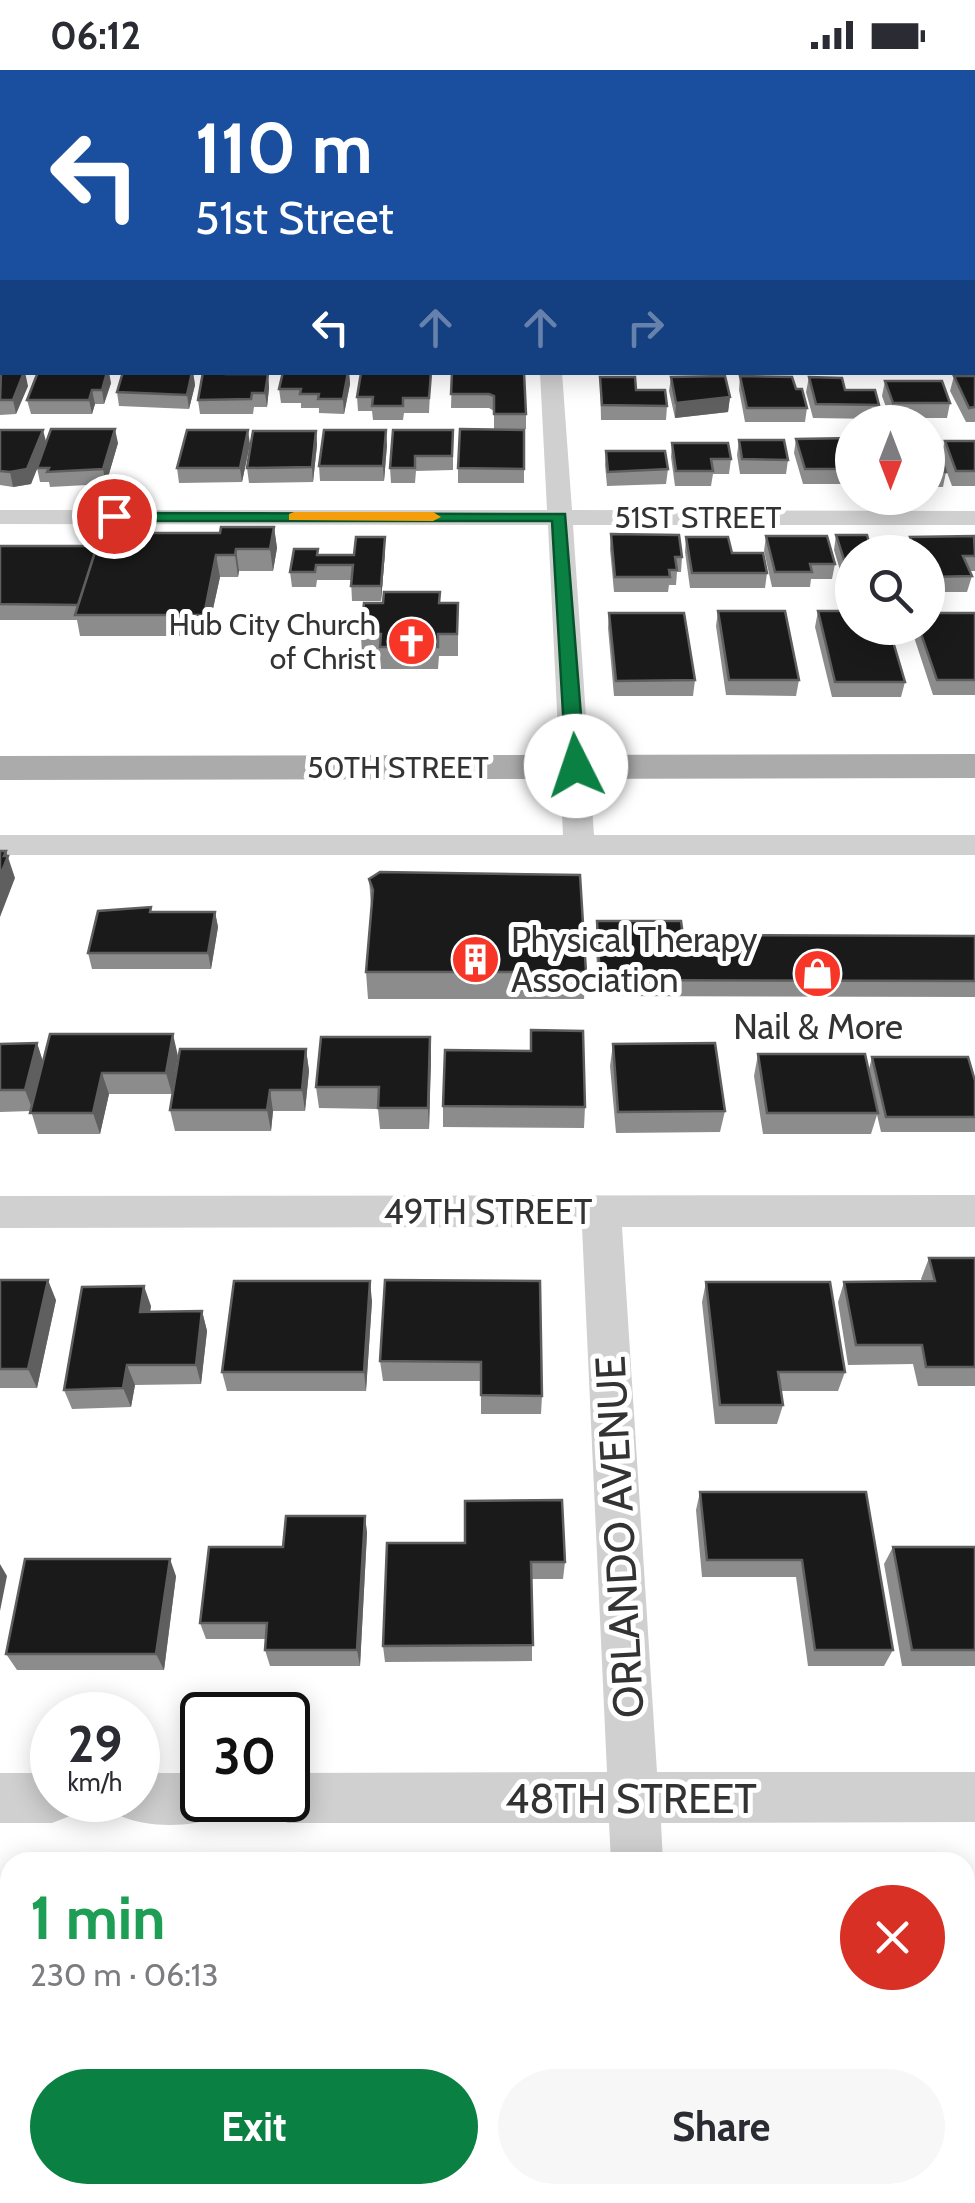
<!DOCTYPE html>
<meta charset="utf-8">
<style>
:root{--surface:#fff;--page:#f7f7f7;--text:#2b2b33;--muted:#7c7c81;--accent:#0b8043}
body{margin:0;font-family:Cabin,sans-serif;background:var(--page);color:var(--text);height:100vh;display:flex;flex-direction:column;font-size:38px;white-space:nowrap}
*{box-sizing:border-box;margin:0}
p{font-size:32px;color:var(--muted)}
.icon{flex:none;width:55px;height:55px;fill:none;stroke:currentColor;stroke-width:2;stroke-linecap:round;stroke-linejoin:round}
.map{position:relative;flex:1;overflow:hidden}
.drawer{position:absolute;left:0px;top:1782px;width:975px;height:352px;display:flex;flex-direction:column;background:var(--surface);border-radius:30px 30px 0 0;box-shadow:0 5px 25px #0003}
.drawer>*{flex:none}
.top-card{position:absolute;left:0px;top:0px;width:975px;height:305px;box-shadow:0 5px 25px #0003;background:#1a4fa0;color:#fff;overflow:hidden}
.needle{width:65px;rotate:180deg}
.buttons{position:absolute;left:835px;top:335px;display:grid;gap:20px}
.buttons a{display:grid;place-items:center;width:110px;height:110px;border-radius:50%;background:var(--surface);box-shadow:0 5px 25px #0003;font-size:50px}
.speed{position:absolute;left:30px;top:1622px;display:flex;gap:20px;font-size:50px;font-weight:700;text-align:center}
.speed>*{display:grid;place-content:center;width:130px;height:130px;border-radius:50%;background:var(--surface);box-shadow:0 5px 25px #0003;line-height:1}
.speed small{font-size:25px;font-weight:400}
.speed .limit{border:5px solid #111;border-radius:15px;background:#fff;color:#111}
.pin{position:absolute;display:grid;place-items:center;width:85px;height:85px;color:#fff;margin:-42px;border:5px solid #fff;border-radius:50%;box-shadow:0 2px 10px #0007}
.me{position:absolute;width:110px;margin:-55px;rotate:356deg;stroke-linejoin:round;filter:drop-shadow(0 0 8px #0008)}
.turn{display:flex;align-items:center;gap:35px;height:210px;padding:0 30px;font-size:45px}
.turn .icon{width:130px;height:130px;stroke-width:2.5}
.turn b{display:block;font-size:70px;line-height:85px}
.lanes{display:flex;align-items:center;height:95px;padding:0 30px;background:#0003;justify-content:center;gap:50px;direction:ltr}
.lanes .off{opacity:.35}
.round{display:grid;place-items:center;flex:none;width:105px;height:105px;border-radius:52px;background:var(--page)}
.headline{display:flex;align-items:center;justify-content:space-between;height:170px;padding:0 30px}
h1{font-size:60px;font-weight:800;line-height:75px;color:#1e9e55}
.action{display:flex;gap:20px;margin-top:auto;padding:20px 30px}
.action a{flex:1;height:115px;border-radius:60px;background:var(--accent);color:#fff;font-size:40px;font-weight:800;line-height:115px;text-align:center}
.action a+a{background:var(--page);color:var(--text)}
.status{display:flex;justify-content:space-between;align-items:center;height:70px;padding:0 50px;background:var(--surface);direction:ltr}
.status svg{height:28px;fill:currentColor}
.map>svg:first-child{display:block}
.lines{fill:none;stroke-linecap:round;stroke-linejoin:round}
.minor{fill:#d0d0d0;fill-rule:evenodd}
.major{fill:#ababab;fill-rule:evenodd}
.wall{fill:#8c8c8c}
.shaded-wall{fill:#5f5f5f}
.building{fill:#1a1a1a;stroke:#5f5f5f;stroke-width:2.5}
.route{fill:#0b8043;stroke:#07532c;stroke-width:2.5}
.slow{fill:#f59e0b}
.labels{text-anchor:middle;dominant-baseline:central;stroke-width:10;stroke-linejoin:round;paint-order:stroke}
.far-street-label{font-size:30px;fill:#333;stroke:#fff}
.far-poi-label{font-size:30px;fill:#333;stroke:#fff;text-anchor:end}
.poi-label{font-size:35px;fill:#333;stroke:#fff;text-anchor:start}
.street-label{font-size:35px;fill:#333;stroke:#fff}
.near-street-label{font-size:42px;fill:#333;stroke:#fff}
</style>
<div class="status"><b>06:12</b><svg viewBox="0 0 49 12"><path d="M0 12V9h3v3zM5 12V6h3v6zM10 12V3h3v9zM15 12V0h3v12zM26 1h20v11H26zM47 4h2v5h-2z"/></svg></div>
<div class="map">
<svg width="975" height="2133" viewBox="0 0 975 2133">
<rect width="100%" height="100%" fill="#fff"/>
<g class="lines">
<path class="minor" d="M763,0H779L780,2H764Z
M972,55H975V65H972Z
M0,56H2V66H0Z
M972,154H975V166H972Z
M0,155H2V167H0Z
M0,284L2,285V298H0Z
M972,285H975V299H972Z
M540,302H562L572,440L975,441V455H573L594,765H975V785H0V765H563L548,455L0,454V440H547Z
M975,1125V1157H622L657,1702H975V1752L661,1753L663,1792H611L609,1753H288L270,1746L263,1730H288V1703L607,1702L582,1157L0,1158V1126Z
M0,1703H52V1730H77L70,1746L52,1753H0Z
M138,1703H202V1730H227L220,1746C191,1758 149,1758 120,1746L113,1730H138Z
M627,2125H687L688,2133H628Z"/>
<path class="major" d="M975,684V708L0,710V686Z"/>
</g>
<path class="wall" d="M257,0H338L337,2H257Z
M474,0H621V2H474Z
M0,168H2V217H0Z
M975,176V204H972V178H974Z
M2,220V251H0V221Z
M972,237H975V268H972Z
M193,302L195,315L189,339L119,336L117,322Z
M228,302V304H268L269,318L267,337H254L253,344H200L198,330Z
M349,302L350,314L344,344L319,343V338H301V333H281L279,319Z
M452,302L526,344V359H494V341L489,338H451Z
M431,303L429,343H404L403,350H373L372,341H358L357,327Z
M0,304L28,316L16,344L0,345Z
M740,306L796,319L807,338L805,352H745L739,320Z
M954,306H975V352H966L950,321Z
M600,307L636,320L667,336L666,350H601Z
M671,307L730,327L728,342L675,348L669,321Z
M809,307L845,320L879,335L876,349L813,348L806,322Z
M885,311L950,333L947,348H890L882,326Z
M111,313L104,334H95L92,344H31L27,330Z
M0,360L46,372L118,373L106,414L50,417L49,412H40L37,398L31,414L13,417L0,415Z
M453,360V400L416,401L415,413H391L390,398Z
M524,360V413H458V398Z
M316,361L317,375L313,412L249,413L247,398Z
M852,368V414H803L794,383L796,369Z
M739,370L788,390L786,404H740L737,385Z
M945,371H975V416H952L941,386Z
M672,373L731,389L729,404H713L711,416H675L671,387Z
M250,374L242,412L179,413L177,398Z
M387,375L384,411H320L319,396Z
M928,377L946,402L943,417H928Z
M606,381L668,399L666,414L607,416L605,395Z
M274,457L277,478L273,501H239L238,507H220L207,566H80L77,550H0V476H97Z
M611,464L682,487L681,502H677L676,515H669L668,522H614L610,479Z
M836,465L869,472L852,482V517H845L834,480Z
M766,466L835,494L832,509H811L810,517H772L764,481Z
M686,467L732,483L767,503L765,518H690L685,482Z
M910,467L975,468V501H969L972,506L967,522H928V482H907Z
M318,479V485H354L385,482L381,531H352L351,510H317L316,517H292L290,502Z
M440,533H458V586H439L438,599H381L380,586H362L361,564Z
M718,541L799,610L796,626L726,625L716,556Z
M818,541L905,612L901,627H832L815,557Z
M609,543L695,610L693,626H614L608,558Z
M975,543V625H933L911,558H928Z
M369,809L586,902L584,929H368L366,902L371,836Z
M152,842H215L218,857L211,899H92L88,883Z
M597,851L683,865L975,866V927L599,926L595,866Z
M173,964L172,1024H109L100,1064H38L31,1041L0,1042V974L37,973L43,992Z
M430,967L431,988L429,1059H380L378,1039L319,1038L316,1017Z
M613,974L725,1041L720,1062L616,1063L610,996Z
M306,979L309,1001L305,1041H273L271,1061H175L170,1040Z
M758,984L869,999L872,987L975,1011V1062H881L877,1045L871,1064H763L754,1006Z
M443,1036L585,1037L584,1058L443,1057Z
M929,1188H975V1316H918L913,1294L848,1295L838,1232L844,1212L922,1211L921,1209Z
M0,1210L56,1230L37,1318H0Z
M385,1210L542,1326L541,1344H481V1311H383L380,1291Z
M706,1212L845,1302L838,1321H781L783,1335L777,1354H715L702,1232Z
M372,1231L366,1321H227L222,1302Z
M151,1236L150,1241H202L207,1261L201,1314L135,1315L131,1337L72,1339L64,1320Z
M700,1422H866L893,1580L884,1596H808L796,1507H702L696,1440Z
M365,1446L367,1463L360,1596H270L265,1580L266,1569H206L200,1553L283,1477Z
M387,1473L565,1492L563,1509H532V1591L385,1592L383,1576Z
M893,1477H975V1596H902L884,1494Z
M176,1506L164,1600H17L6,1584Z
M0,1866H10V2011H0Z
M973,1914H975V2015L965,1950V1921Z
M965,1985L975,2043V2119L965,2120Z
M757,2125H857L858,2133H758Z"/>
<path class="shaded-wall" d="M474,0H492V2H474Z
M606,0H621V2H595Z
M25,302L28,316L16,344L13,330Z
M107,302H109L111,313L104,334L102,320Z
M193,302L195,315L189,339L187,325Z
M349,302L350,314L344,344L343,329Z
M268,304L269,318L267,337L265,323Z
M92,320L95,334L92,344L89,330Z
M730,327L728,342L675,348L676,333Z
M115,359L118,373L106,414L103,399Z
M43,360L47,375L31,414L13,417L10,402Z
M248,360L250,374L242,412L240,398Z
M386,360L387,375L384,411L383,396Z
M316,361L317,375L313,412L312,397Z
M274,457L277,478L273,501L270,479Z
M385,467V482L381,531V516Z
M236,479L239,501L238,507L235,485Z
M216,485L220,507L207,566L204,545Z
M6,781L15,808L0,847V806Z
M215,842L218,857L211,899L208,883Z
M173,964L178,986L172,1024L166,1003Z
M430,967L431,988L429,1059L428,1038Z
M37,973L44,995L33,1041L25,1020Z
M306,979L309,1001L305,1041L302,1020Z
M102,1003L109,1024L100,1064L93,1043Z
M270,1020L273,1041L271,1061L267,1040Z
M48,1210L56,1230L37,1318L28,1299Z
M370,1211L372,1231L366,1321L364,1302Z
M144,1216L151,1236L147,1261L140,1242Z
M202,1241L207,1261L201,1314L196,1295Z
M127,1295L135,1315L131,1337L123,1318Z
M365,1446L367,1463L360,1596L357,1580Z
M170,1489L176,1506L164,1600L156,1584Z
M0,1494L7,1506L0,1541Z"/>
<path class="building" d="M96,0H189L188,2H95Z
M498,0H577L571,2H504Z
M0,168H2V203H0Z
M1,220H2V237H0Z
M972,237H975V254H972Z
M1,302H24L13,330H0Z
M38,302H107L102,320H92L89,330H27Z
M123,302H192L187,325L117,322Z
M203,302H226V304H268L265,323H252L251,329L198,330Z
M283,302H348L343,329H318L319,324H300L301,319H279Z
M452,302H524L526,344H494V326L489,324H451Z
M361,303H431L429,328H403V336H372L373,327H357Z
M725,306L730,327L676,333L671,307Z
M740,306L792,307L796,319H802L807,338H747Z
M954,306H975V337L969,338Z
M600,307H635L636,320H665L667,336L602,335Z
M809,307L842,308L845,320H875L879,335L816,334Z
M885,311H942L950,333H893Z
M51,359H115L103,399L47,402L49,398H37Z
M460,359L524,360V399L458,398Z
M0,360H43L27,399L10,402L0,401Z
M187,360H248L240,398H177Z
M324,360H386L383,396H319Z
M393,360H453L452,386H415V398H390Z
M253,361H316L312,397L247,398Z
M852,368V399H805L796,369Z
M739,370H784L788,390L742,389Z
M945,371H975V401H956Z
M672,373H728L731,389H711L713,401H676Z
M928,377H938L946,402H928Z
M606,381H665L668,399L608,402Z
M221,457H274L270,479H236L235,485H216L204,545H75L101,463H220Z
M611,464L679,465L682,487H675L677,500H669L670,507H615Z
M836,465H867L869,472L902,471L906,482H852V502H848Z
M766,466H827L835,494H810L812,502H775Z
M974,466L975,486H963L972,506L928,507V482H916L910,467Z
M356,467H385L381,516H351L353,495H316L315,502H290L294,479H318L317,485H354Z
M686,467H728L732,483H763L767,503H692Z
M0,476H97L78,535L0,534Z
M384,522H440L439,533H458L457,564H438V577H380L381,564H361L364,533H383Z
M718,541H785L799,610H729Z
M818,541H852V558H889L905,612H835Z
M609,543H684L695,610L616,611Z
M928,543H975V610H937L919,558H928Z
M0,781H6L4,786H8L0,806Z
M380,802L580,805L586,902H366L373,820L369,809Z
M151,837L150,842H215L208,883H88L98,841Z
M597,851H681L683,865L975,866V911L600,910Z
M531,960L583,961L585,1037L443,1036L445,980L531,981Z
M50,964H173L166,1003H102L93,1043H30Z
M321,967H430L428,1038H378L379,1017H316Z
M37,973L25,1020H0V974Z
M715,973L725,1041L618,1042L613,974Z
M180,979H306L302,1020H270L267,1040H170Z
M758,984H865L878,1043H767Z
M872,987H968L975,1011V1047H886Z
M929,1188H975V1297H926L922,1275H856L844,1212L935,1211Z
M0,1210H48L28,1299H0Z
M385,1210L540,1211L542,1326L481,1325V1292L380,1291Z
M234,1211H370L364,1302H222Z
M706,1212H830L845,1302H778L783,1335H720Z
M144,1216L140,1242L202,1241L196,1295H127L123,1318L64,1320L82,1217Z
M700,1422H866L893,1580H815L802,1490H707Z
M562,1430L565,1492H531L533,1575L383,1576L387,1473H465V1431Z
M286,1446H365L357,1580H265L267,1553H200L209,1477H283Z
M893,1477H975V1580H912Z
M25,1489H170L156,1584H6Z
M0,1866H10V2004H0Z
M965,1985L975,2043V2115H965Z
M763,2125H857L858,2133H764Z"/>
<path class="route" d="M108,443L565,444L585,696L576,702L566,696L552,451H114L106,446Z"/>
<path class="slow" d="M294,442H433L441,447L433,451L289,450V444Z"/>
<defs>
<symbol id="church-disc" viewBox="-11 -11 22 22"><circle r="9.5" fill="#f73627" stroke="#fff"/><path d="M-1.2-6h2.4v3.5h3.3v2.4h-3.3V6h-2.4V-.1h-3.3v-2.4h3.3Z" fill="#fff"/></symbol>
<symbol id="building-disc" viewBox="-11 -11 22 22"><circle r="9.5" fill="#f73627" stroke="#fff"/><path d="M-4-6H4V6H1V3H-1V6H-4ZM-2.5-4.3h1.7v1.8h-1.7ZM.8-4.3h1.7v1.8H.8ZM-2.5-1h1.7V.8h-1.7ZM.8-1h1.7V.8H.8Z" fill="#fff"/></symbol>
<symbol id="shop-disc" viewBox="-11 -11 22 22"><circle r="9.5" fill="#f73627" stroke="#fff"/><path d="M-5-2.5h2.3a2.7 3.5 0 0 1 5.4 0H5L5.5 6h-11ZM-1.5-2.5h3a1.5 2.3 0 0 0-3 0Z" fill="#fff"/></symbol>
</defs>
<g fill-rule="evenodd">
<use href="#church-disc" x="384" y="544" width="55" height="55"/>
<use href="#building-disc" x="448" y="862" width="55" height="55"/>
<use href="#shop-disc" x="790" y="876" width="55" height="55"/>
</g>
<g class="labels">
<g class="far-street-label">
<text x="698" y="447">51ST STREET</text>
<text x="398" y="697">50TH STREET</text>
</g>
<g class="far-poi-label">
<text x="376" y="554">Hub City Church<tspan x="376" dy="34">of Christ</tspan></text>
</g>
<g class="poi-label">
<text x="511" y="869">Physical Therapy<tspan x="511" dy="40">Association</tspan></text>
<text x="818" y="956" text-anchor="middle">Nail &amp; More</text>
</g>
<g class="street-label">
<text x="488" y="1141">49TH STREET</text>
</g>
<g class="near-street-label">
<text transform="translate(619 1467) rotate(-93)">ORLANDO AVENUE</text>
<text x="631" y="1728">48TH STREET</text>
</g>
</g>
</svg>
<div class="buttons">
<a><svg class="needle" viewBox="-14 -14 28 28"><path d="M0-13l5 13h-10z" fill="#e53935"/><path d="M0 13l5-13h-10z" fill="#7c7c81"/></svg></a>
<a><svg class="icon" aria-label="search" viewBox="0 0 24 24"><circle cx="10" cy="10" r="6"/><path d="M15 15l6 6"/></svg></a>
</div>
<div class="speed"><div>29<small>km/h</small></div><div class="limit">30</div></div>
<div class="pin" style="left:114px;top:446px;background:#d93025"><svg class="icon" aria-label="arrive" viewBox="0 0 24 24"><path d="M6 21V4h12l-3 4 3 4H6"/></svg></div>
<svg class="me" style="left:576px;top:696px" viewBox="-20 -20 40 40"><circle r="19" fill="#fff"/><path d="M0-13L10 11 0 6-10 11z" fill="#0b8043"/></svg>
<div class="top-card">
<div class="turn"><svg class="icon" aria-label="left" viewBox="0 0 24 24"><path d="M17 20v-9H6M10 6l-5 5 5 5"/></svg><div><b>110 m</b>51st Street</div></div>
<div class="lanes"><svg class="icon" aria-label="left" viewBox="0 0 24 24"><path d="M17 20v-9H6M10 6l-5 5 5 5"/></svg><svg class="icon off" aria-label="ahead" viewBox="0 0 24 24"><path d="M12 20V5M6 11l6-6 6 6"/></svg><svg class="icon off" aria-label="ahead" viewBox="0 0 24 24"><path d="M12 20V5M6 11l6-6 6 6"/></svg><svg class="icon off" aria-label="right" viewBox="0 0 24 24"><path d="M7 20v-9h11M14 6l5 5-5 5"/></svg></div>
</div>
<section class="drawer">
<div class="headline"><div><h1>1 min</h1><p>230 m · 06:13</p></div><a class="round" style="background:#d93025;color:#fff"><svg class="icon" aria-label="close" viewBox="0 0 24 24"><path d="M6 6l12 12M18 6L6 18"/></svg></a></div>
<div class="action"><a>Exit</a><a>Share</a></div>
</section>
</div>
